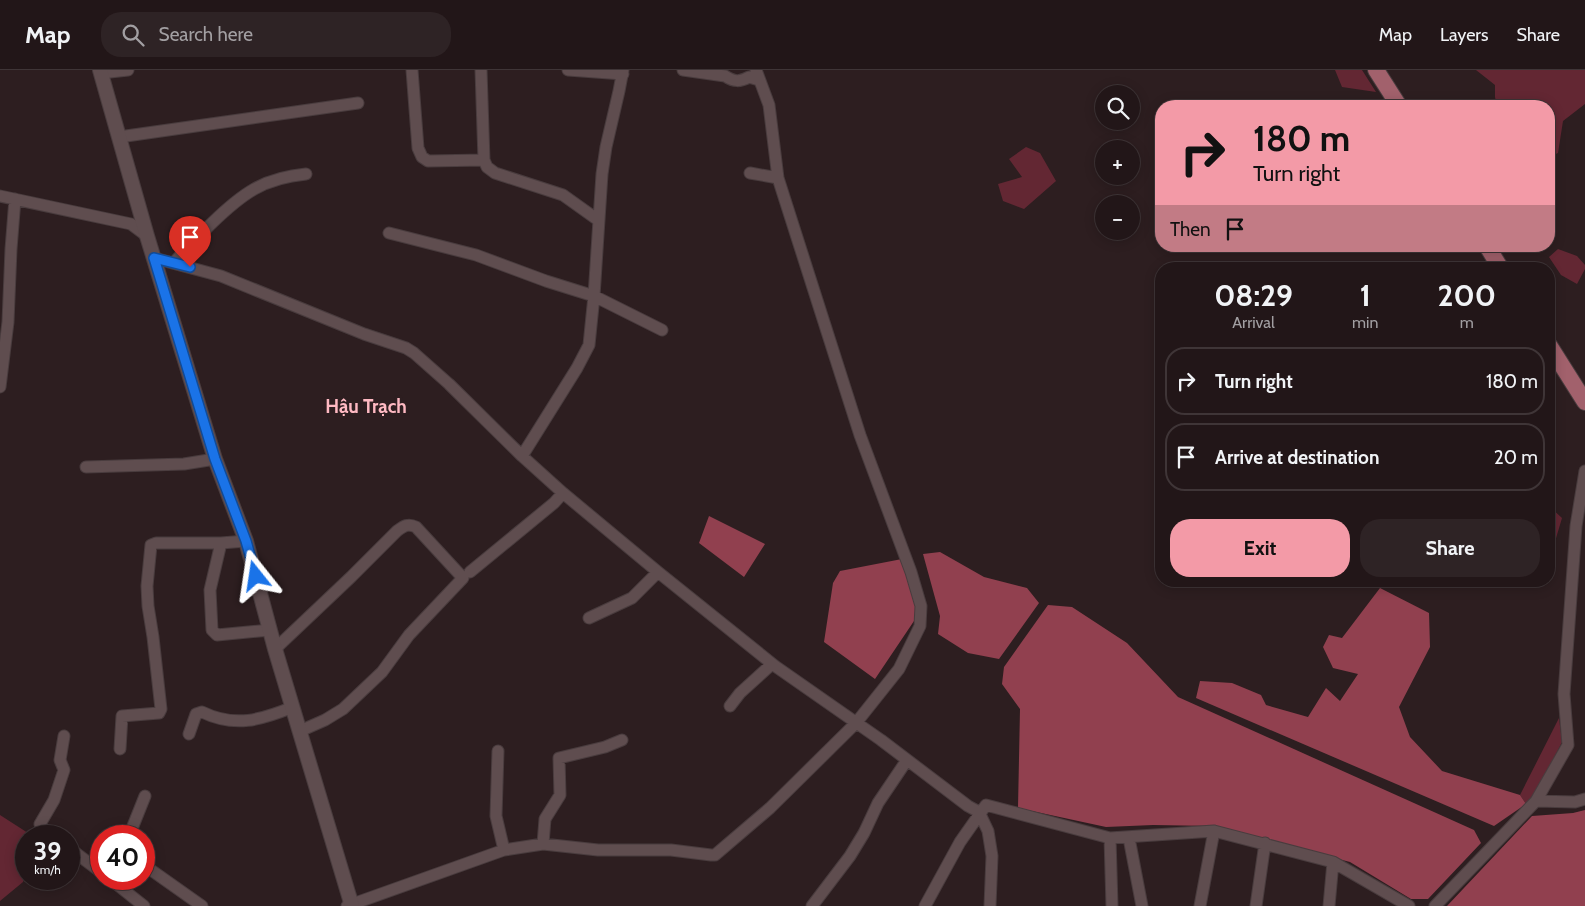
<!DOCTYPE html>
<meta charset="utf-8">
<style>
:root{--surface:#221618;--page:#2e2325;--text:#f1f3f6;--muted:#a29fa2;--line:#3f3537;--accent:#f39aa7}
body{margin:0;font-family:Cabin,sans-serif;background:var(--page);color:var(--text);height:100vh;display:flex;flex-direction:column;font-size:19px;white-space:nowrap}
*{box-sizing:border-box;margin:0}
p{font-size:16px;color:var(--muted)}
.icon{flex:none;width:28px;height:28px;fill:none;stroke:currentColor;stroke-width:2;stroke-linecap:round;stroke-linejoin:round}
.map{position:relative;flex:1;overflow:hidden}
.panel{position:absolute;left:1155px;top:192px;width:400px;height:325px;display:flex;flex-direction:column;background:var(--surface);border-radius:20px;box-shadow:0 2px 12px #0003,0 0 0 1px var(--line)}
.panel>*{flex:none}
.hud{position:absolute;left:1155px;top:30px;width:400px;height:152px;border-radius:20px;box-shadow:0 2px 12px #0003,0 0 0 1px var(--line);background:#f39aa7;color:#111;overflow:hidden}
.controls{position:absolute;left:1095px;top:15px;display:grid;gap:10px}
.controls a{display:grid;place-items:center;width:45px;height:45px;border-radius:50%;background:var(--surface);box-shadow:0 2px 12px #0003,0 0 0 1px var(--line);font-size:25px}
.speed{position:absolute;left:15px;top:755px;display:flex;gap:10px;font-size:25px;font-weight:700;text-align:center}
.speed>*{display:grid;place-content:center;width:65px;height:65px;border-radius:50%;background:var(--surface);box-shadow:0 2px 12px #0003,0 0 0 1px var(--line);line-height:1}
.speed small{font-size:12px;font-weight:400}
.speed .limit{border:8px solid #d22;background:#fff;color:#111}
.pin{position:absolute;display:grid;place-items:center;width:42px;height:42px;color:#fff;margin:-51px -21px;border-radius:50% 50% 50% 0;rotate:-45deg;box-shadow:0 0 5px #0007}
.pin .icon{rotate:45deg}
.me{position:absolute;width:55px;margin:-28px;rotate:345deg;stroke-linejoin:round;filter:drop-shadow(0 0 4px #0008)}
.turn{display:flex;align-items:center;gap:18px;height:105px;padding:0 15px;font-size:22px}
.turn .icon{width:65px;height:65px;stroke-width:2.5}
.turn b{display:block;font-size:35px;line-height:42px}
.then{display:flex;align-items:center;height:48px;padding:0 15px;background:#0003;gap:10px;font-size:19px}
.eta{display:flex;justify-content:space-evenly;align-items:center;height:85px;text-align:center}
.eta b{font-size:30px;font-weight:700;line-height:35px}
.action{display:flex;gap:10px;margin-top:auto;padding:10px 15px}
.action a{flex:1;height:58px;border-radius:20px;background:var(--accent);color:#111;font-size:20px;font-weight:700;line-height:58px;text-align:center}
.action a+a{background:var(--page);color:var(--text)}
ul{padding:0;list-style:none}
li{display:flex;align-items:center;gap:15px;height:68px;margin:0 10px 8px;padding:0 5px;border:2px solid var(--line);border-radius:20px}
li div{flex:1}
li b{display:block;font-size:19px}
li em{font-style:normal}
header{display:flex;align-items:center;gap:30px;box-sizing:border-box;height:70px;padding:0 25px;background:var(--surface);border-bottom:1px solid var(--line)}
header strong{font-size:24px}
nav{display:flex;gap:28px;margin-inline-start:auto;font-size:18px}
.search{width:350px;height:45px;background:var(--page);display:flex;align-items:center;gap:12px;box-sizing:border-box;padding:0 18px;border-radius:20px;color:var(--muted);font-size:19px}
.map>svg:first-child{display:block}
.green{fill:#632733}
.water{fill:#91404f}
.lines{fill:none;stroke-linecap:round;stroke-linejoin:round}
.minor-casing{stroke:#493c3e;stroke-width:13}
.tertiary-casing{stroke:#493c3e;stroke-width:16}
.primary-casing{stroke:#493c3e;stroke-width:18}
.minor{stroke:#5f4d4f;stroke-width:11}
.tertiary{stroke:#5f4d4f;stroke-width:14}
.primary{stroke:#a2616c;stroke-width:16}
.route-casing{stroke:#114b97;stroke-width:12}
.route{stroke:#1a73e8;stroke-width:9}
.labels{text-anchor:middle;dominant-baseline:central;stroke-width:5;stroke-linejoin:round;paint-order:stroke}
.quarter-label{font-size:19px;font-weight:bold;fill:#feb9c2;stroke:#2d1e20}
</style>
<header>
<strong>Map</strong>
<div class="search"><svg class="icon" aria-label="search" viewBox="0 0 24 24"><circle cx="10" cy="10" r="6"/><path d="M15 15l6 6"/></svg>Search here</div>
<nav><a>Map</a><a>Layers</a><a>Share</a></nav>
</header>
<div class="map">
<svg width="1585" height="836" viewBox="0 0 1585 836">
<rect width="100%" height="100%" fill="#2d1e20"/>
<path class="green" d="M1335,0H1362L1376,22L1342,17Z
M1476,0H1585V34L1563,51L1558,83L1549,87V36H1497L1495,27V15Z
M1026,77L1040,83L1056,111L1024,139L1003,131L998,114L1022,107L1009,89Z
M1558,179L1577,186L1585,195V199L1577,214L1561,205L1549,187Z
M1549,436L1562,448L1554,475L1549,482Z
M1559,648L1562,672L1535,725L1526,734L1520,725Z
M0,745L28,763L29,766H26V803L23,812L0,831Z"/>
<path class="water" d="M709,446L765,474L744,507L699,473Z
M940,482L984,507L1027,518L1039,533L999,589L968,583L938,564L940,546L923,484Z
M902,489L918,530L914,551L875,609L824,572L833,513L840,501Z
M1380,518L1429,543L1430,577L1399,637L1410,667L1442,701L1520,725L1526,734L1494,756L1196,628L1200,611L1232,613L1261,625L1266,635L1308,647L1326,618L1340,631L1358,604L1333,598L1323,577L1329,565L1342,568Z
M1048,535L1072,537L1127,573L1178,627L1474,760L1481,773L1428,829H1411L1350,792L1213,756L1153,755L1106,757L1018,738L1020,639L1002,614L1004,597Z
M1585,740V836H1447L1532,746L1573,743Z"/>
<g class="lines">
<defs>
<path id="minor" d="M412,0L418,78L422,87L428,91L484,90
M481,0L484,90L487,97L495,103L563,125L598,150
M568,0L623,4
M683,0L725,6C734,12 740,12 749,7L759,10
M101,3L128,0
M119,67L358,33
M750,103L778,108
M0,126L131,154L147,166
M389,163L476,185L546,211L594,226L662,260
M154,188L221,206L364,264L406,278L414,283L449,314L522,386L563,423L658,502L775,596L881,670L968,736L979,742L988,761L992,786L990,836
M174,193C185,178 199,166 212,153C242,124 263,108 306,104
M0,317L8,252L11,179L15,129
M522,386L577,298L589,275L594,226L602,104L606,77L619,21L623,0
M86,397L184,394L215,389
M221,473L210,520L212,560L217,565L270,560
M470,502L554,433L563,423
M589,548L632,528L658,502
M275,579L351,507L397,461C404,456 408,453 416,457L463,508L409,565L382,602L343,639L325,650L300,661
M730,636L740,623L772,594
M189,664L196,644L202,642C235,658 261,650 293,637
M120,679L122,646L159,643L161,639L153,567L148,536L147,516L151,475L156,473H221L246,471
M498,681L496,746L504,780
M1536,731L1575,732L1585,729
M51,766L42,759L40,754L54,730L64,700L60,690L64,666
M129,766L145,726
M1110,768L1112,836
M1129,768L1142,836
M543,774L545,749L560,725L559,688L605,677L622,670
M69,778L101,802
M144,795L202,836
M110,809L144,836
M347,836L504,780L543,774L598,780H671L711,785H715L770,738L856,653L899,599L920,556L921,536L911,502L860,365L778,108L769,35L756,0
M812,836L850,786L864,763L878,733L907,690
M925,836L960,772L986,735L1110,768L1214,761L1333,792L1409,836
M1200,836L1214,761
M1256,836L1265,773
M1329,836L1333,792
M1435,836L1536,731L1568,675L1564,624L1576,456L1585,401"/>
<path id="tertiary" d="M100,0L147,166L215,389L246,471L275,579L352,836"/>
<path id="primary" d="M1376,0L1399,36
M1487,176L1501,199
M1549,275L1585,332"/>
</defs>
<use href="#minor" class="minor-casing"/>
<use href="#tertiary" class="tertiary-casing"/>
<use href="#primary" class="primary-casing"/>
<use href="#minor" class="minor"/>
<use href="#tertiary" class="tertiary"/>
<use href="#primary" class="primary"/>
</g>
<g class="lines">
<defs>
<path id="route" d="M190,197L154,188L215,389L246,471L256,506"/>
</defs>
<use href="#route" class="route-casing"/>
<use href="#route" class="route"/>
</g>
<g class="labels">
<g class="quarter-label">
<text x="366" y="336">Hậu Trạch</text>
</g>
</g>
</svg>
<div class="controls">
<a><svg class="icon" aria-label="search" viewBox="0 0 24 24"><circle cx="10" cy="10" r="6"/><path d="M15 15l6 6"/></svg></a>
<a>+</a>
<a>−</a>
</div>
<div class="speed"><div>39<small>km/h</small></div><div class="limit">40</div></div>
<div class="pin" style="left:190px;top:197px;background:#d93025"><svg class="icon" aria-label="arrive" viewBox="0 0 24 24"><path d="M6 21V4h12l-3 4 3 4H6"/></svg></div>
<svg class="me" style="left:256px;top:506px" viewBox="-20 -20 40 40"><path d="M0-17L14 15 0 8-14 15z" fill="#1a73e8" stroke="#fff" stroke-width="4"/></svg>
<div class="hud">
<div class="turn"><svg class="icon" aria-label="right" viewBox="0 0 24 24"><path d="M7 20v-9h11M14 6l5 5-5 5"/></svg><div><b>180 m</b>Turn right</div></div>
<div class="then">Then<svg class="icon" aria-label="arrive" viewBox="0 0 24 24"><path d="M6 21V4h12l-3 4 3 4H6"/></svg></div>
</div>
<section class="panel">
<div class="eta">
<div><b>08:29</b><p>Arrival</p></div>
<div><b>1</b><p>min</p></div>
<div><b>200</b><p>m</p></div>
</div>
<ul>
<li><svg class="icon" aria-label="right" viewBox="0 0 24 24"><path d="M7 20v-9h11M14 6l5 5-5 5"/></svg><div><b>Turn right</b></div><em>180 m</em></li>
<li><svg class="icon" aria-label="arrive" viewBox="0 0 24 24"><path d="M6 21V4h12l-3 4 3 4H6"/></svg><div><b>Arrive at destination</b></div><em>20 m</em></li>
</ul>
<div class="action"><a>Exit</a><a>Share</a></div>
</section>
</div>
